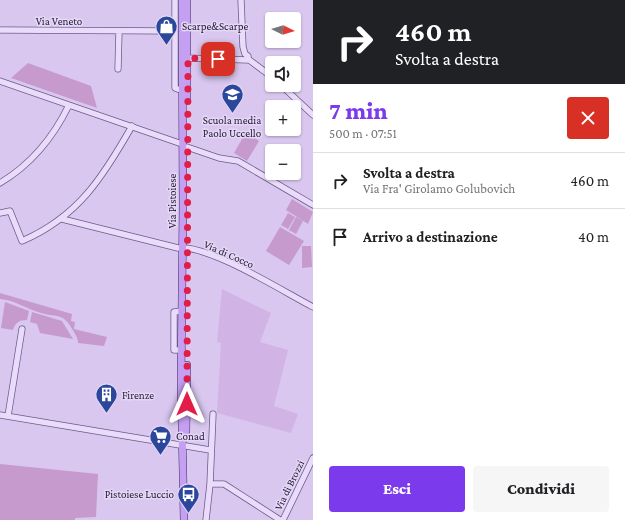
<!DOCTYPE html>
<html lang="it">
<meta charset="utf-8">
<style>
:root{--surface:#fff;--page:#f6f6f6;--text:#202124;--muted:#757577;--line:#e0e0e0;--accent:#7c3aed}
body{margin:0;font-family:"Crimson Pro",serif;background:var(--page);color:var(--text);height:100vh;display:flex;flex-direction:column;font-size:15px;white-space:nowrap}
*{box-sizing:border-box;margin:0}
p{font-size:13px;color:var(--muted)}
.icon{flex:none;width:22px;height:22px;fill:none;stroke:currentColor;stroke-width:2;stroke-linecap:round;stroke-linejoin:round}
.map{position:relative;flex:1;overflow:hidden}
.sheet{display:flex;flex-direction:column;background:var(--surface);width:312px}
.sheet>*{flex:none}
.top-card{background:#202124;color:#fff;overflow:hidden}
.needle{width:26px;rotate:95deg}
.fabs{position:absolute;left:265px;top:12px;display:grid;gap:8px}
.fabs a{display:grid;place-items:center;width:36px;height:36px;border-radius:4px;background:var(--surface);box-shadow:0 1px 3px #0004;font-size:20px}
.pin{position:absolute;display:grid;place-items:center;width:34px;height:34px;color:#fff;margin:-17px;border-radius:8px;box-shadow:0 2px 6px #0006}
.me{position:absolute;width:44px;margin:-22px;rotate:0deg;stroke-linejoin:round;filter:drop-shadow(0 0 3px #0008)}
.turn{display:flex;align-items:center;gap:14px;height:84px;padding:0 16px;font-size:18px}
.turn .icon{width:52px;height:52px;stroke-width:2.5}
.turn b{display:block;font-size:28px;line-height:34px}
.round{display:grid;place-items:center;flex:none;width:42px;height:42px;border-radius:4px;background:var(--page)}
.head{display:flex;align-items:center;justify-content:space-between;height:68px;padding:0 16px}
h1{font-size:24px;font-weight:800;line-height:30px;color:var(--accent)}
.cta{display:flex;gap:8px;margin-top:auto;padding:8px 16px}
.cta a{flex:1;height:46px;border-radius:4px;background:var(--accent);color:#fff;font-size:16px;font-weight:800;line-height:46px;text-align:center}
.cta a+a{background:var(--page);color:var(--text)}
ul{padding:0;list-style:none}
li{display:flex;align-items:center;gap:12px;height:56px;padding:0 16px;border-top:1px solid var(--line)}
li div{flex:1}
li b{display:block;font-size:15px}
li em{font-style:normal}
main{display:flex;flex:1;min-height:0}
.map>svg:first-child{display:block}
.farmland{fill:#d1b4e5}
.green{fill:#c79ace}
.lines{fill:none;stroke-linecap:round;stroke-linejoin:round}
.minor-casing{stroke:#6a5c8b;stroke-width:7}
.major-casing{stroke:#393059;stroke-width:8}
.minor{stroke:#e9dbf9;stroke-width:5.5}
.major{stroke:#c49ff2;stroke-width:7}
.route{stroke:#e11d48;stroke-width:7;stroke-dasharray:0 12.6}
.labels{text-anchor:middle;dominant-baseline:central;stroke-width:3;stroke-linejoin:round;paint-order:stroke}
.street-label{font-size:11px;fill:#26203b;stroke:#e6d7f6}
.poi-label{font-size:11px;fill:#26203b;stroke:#e6d7f6;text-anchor:start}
</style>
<main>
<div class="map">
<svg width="313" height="520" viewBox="0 0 313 520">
<rect width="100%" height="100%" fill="#d9c7ef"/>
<path class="farmland" d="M222,289L271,313L260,342L288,350L274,406L298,414L291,433L217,413L221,343L217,342Z"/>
<path class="green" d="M28,63L91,86L97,108L11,78Z
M246,132L259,141L247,161L234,153Z
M292,199L313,212L308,224L286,210Z
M288,213L295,217L288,229L281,225Z
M296,217L303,221L296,234L289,230Z
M280,227L304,241L289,265L266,251Z
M302,246H311L312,267L302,268Z
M0,293L72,314L71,321L75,322L74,329L107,337L104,346L78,343C78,338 76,336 74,332C63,312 59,318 41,313C26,309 15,300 0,299Z
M5,302L29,311L27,320C19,320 15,323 13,330L1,328Z
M32,312L62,321L73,339L40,333L37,324L30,322Z
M0,464L98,474L96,517L75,518V520H0Z"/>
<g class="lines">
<defs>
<path id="minor" d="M175,0V88L183,91
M0,30L175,31
M184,58L248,60V56L245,54L243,47L241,0
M248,59L272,77
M118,69L119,31
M0,81L69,105
M281,85L313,115
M187,147L219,158L238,161L313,205
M0,183C32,164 53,138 69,105L182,144
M0,213L10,211L22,241C78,217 103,177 132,126
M62,219L178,248C210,245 282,291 313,307
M182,311L174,312V350H182
M0,415L210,450
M8,416L22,329
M210,484H224L280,520
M206,520L210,484L213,414
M283,520L313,458"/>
<path id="major" d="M182,0L183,206L181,381L184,520
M187,0V97
M183,438L186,433L187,365"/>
</defs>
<use href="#minor" class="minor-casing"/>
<use href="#major" class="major-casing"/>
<use href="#minor" class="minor"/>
<use href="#major" class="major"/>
</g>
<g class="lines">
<path class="route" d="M187,404L188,58L218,59"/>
</g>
<defs>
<symbol id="shop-pin" viewBox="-11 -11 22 30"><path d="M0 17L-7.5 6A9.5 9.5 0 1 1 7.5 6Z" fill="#2b479b" stroke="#e6d7f6"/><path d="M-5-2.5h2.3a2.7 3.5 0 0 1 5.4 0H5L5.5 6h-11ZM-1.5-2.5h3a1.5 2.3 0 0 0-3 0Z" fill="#fff"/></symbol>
<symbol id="school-pin" viewBox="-11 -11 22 30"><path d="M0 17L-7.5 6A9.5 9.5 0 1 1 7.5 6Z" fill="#2b479b" stroke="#e6d7f6"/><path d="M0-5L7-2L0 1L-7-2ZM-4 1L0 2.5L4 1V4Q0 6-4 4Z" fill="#fff"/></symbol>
<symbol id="building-pin" viewBox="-11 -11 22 30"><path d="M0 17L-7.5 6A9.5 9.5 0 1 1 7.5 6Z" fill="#2b479b" stroke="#e6d7f6"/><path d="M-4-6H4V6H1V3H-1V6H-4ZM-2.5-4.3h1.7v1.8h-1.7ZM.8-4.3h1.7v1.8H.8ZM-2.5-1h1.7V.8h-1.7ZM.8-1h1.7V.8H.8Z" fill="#fff"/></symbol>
<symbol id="supermarket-pin" viewBox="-11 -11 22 30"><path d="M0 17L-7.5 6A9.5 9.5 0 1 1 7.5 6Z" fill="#2b479b" stroke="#e6d7f6"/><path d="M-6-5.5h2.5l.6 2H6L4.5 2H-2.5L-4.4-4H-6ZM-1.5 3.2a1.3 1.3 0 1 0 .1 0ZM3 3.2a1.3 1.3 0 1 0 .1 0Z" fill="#fff"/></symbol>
<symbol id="bus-pin" viewBox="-11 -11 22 30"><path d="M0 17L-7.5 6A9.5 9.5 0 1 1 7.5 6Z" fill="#2b479b" stroke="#e6d7f6"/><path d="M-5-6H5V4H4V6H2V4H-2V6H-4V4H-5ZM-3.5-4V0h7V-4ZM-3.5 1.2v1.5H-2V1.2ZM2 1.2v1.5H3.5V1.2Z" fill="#fff"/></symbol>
</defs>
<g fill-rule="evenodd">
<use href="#shop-pin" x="154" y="14" width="25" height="34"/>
<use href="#school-pin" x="220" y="82" width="25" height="34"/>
<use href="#building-pin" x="94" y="382" width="25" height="34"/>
<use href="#supermarket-pin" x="148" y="424" width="25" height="34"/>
<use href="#bus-pin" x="176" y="482" width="25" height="34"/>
</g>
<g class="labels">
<g class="street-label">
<text x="59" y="21">Via Veneto</text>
<text transform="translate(172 201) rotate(-90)">Via Pistoiese</text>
<text transform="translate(229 254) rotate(24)">Via di Cocco</text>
<text transform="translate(289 485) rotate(-64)">Via di Brozzi</text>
</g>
<g class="poi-label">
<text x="182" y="26">Scarpe&amp;Scarpe</text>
<text x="232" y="120" text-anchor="middle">Scuola media<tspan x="232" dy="13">Paolo Uccello</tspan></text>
<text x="122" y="395">Firenze</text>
<text x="176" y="436">Conad</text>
<text x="174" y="494" text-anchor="end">Pistoiese Luccio</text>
</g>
</g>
</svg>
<div class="fabs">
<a><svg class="needle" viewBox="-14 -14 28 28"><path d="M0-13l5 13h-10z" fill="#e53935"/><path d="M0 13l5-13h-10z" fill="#757577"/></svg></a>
<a><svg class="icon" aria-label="sound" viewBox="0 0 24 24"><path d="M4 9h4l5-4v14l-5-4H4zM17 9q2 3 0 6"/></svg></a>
<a>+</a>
<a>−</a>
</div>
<div class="pin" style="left:218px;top:59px;background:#d93025"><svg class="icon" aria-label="arrive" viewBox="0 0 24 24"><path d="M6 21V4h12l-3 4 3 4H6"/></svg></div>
<svg class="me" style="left:187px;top:404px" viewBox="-20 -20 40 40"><path d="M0-17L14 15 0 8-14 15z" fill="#e11d48" stroke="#fff" stroke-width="4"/></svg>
</div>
<section class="sheet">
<div class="top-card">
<div class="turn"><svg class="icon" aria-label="right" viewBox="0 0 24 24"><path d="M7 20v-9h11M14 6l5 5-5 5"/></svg><div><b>460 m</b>Svolta a destra</div></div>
</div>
<div class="head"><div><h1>7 min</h1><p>500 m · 07:51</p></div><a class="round" style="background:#d93025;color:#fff"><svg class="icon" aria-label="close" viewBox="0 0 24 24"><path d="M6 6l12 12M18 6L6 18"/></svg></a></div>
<ul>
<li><svg class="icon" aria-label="right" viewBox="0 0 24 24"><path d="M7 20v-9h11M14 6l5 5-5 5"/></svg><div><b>Svolta a destra</b><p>Via Fra' Girolamo Golubovich</p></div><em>460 m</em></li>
<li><svg class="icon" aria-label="arrive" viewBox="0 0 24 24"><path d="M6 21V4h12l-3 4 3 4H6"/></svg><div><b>Arrivo a destinazione</b></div><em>40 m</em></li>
</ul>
<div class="cta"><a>Esci</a><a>Condividi</a></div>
</section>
</main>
